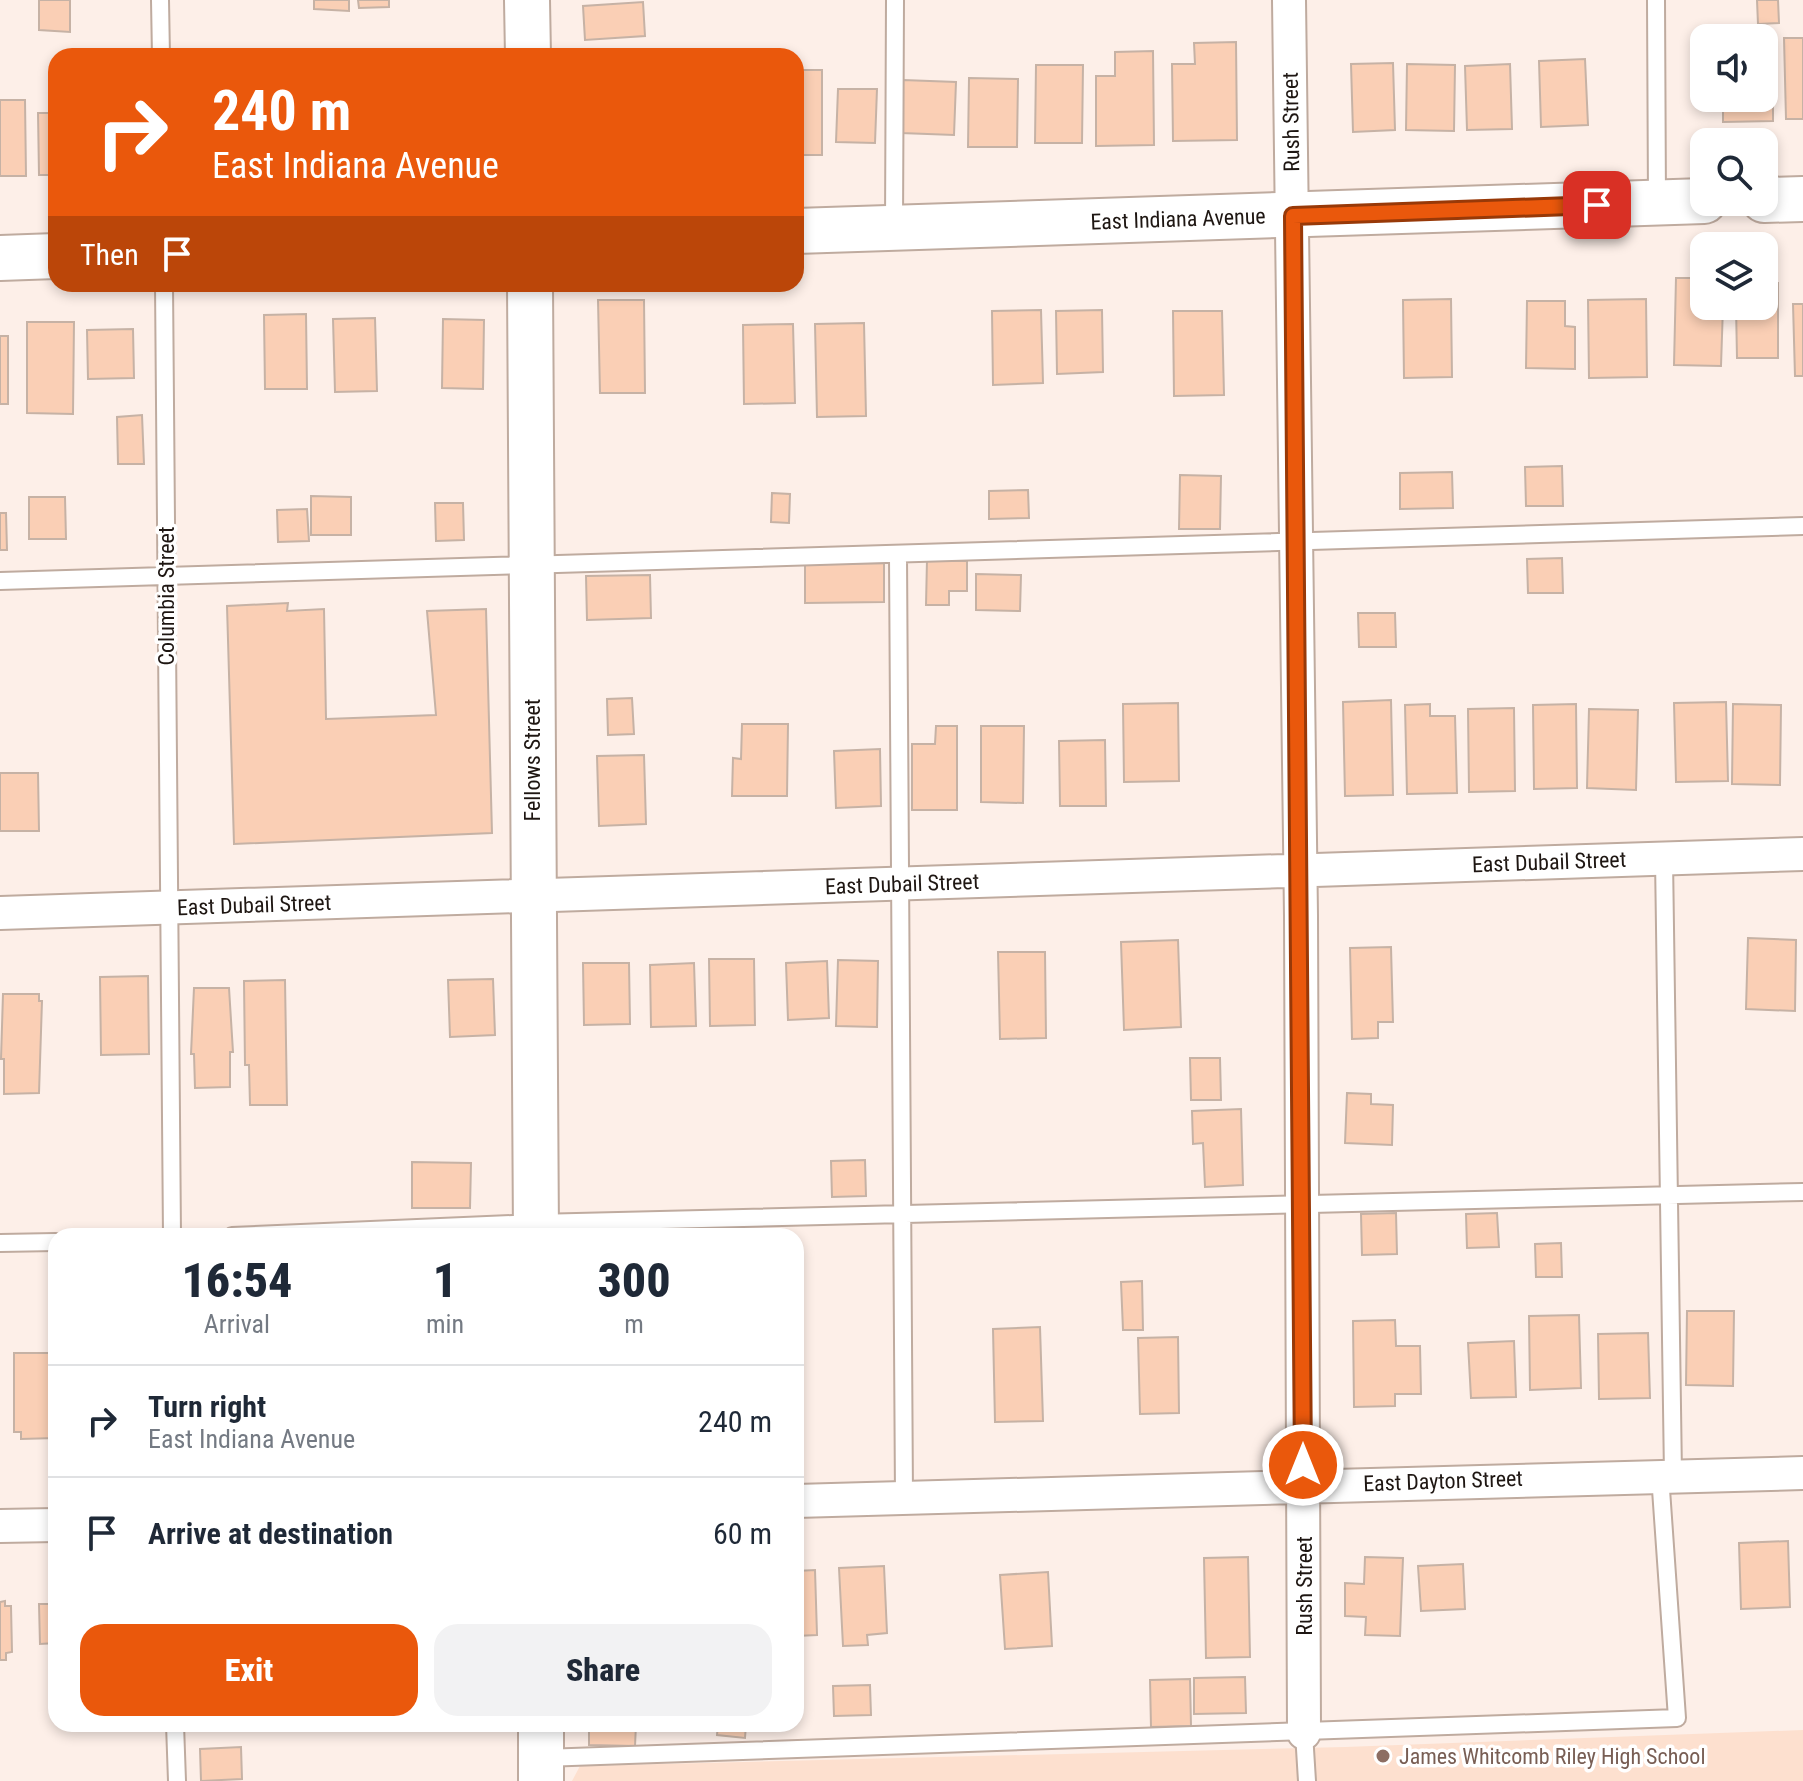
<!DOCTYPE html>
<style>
:root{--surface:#fff;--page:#f2f2f3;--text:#1f2937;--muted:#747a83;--line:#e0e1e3;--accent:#ea580c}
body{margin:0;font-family:"Roboto Condensed",sans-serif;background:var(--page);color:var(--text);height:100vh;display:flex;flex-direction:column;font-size:30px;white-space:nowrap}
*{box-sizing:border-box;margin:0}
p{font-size:26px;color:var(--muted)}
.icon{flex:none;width:44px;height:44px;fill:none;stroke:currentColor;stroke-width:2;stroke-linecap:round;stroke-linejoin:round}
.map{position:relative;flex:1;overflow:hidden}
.details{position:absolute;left:48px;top:1228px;width:756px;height:504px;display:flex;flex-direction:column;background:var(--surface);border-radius:24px;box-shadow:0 4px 12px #0003}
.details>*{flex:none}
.banner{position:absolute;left:48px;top:48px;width:756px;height:244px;border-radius:24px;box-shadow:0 4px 12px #0003;background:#ea580c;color:#fff;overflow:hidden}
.tools{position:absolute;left:1690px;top:24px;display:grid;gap:16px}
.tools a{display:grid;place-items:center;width:88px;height:88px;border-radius:16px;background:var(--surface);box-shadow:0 4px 12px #0003;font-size:40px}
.pin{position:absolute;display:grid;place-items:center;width:68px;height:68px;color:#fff;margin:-34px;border-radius:16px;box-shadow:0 4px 12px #0006}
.me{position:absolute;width:88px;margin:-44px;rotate:0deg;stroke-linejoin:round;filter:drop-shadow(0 0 6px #0008)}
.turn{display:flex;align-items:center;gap:28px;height:168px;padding:0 32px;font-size:36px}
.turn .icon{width:104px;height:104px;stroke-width:2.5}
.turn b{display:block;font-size:56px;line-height:68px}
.then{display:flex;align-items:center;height:76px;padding:0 32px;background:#0003;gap:16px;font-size:30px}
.eta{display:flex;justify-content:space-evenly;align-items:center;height:136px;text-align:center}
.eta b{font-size:48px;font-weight:800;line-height:56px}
.cta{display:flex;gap:16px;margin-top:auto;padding:16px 32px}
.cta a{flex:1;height:92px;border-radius:24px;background:var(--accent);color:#fff;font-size:32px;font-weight:800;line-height:92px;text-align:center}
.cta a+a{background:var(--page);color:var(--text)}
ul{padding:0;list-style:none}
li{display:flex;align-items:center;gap:24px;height:112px;padding:0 32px;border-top:2px solid var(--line)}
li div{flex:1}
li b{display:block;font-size:30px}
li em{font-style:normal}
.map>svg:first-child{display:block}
.built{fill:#fde0cf}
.building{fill:#facfb5;stroke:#c6b2a5;stroke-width:2}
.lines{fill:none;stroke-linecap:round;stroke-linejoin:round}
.lane-casing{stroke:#bfab9f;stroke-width:20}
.street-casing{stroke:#bfab9f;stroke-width:36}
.secondary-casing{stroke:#bfab9f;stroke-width:48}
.lane{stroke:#fff;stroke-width:16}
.street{stroke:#fff;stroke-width:32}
.secondary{stroke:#fff;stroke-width:44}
.route-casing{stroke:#983908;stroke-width:20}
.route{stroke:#ea580c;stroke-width:14}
.education-dot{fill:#8d6e63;stroke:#fff;stroke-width:3}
.labels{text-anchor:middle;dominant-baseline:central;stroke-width:7;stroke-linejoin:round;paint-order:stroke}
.street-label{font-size:22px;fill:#1e1612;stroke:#fff}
.education-label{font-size:22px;fill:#785e54;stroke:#fff;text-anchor:start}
</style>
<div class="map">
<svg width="1803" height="1781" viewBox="0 0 1803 1781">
<rect width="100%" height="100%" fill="#fdefe8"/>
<path class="built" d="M1803,1730V1781H572L580,1766L1345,1747Z"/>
<path class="building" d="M39,0H70V32L39,30Z
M314,0H349V11L314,9Z
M358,0H389V7L359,8Z
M1757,0H1778L1779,23L1758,24Z
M643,2L645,36L585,40L583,6Z
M1784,38H1803V119H1786Z
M1236,42L1237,140L1173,141L1172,64H1195L1194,43Z
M1153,51L1154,145L1096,146V76H1115V52Z
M1764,54H1773V121L1723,122V98H1764Z
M1585,59L1588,125L1541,127L1539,61Z
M1393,63L1395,130L1353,132L1351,64Z
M1407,64L1455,65L1454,131L1406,130Z
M1510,64L1512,129L1467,130L1465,66Z
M1036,65H1083L1082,143H1035Z
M796,70H822V155H796Z
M969,78L1018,79L1017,147H968Z
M903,80L956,82L954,135L901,133Z
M838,89H877L875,143L836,142Z
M0,100H25L26,176H0Z
M38,113H56V175H39Z
M1676,278H1704V306H1723L1721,366L1674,365Z
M1778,283V358H1737L1736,306H1764V284Z
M1451,299L1452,377L1404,378L1403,300Z
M1646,299L1647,377L1589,378L1588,300Z
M598,300H644L645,393H600Z
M1527,301H1565V326L1575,327V369L1526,368Z
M1793,304H1803V376H1795Z
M1041,310L1043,383L993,385L992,311Z
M1102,310L1103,372L1057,374L1056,311Z
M1173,311H1222L1224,395L1174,396Z
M306,314L307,389H265L264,315Z
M375,318L377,391L335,392L333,319Z
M443,319L484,320L483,389L442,388Z
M27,322H74L73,414L27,413Z
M864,323L866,416L817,417L815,324Z
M793,324L795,403L744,404L743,325Z
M133,329L134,378L88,379L87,330Z
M0,336H8V404H0Z
M142,415L144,464H118L117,417Z
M1562,466L1563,506H1526L1525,467Z
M1452,472L1453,508L1400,509V473Z
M1180,475L1221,476L1220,529H1179Z
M1028,490L1029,518L989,519V491Z
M772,493L790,494L789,523L771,522Z
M311,496L351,497V535H311Z
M29,497H65L66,539H29Z
M435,503H463L464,540L436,541Z
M307,509L309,541L278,542L277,510Z
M0,513H6L7,550H0Z
M1562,558L1563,593H1528L1527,559Z
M927,560L967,561V591H949V605H926Z
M884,563V602L805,603V564Z
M976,574L1021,575L1020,611L976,610Z
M650,575L651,618L587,620L586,576Z
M288,603L287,611L324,609L326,719L436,715L427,611L486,609L492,833L234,844L227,606Z
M1358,613H1395L1396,647H1359Z
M632,698L634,734L608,735L607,699Z
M1391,700L1393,795L1345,796L1343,702Z
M1726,702L1728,781L1676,782L1674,703Z
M1178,703L1179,781L1124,782L1123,704Z
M1430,704V716H1455L1457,793L1407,794L1405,705Z
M1576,704L1577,788L1534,789L1533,705Z
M1733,704L1781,705L1780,785L1732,784Z
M1514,708L1515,791L1469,792L1468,709Z
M1589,709L1638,710L1636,790L1587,788Z
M742,724H788L787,796H732L733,758L741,759Z
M936,726H957V810H912V744H935Z
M981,726H1024L1023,803L981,802Z
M1105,740L1106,806H1060L1059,741Z
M880,749L881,806L836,808L834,751Z
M644,755L646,824L599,826L597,756Z
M0,773H38L39,831H0Z
M1748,938L1796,940L1795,1011L1746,1009Z
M1178,940L1181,1027L1124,1030L1121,942Z
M1391,947L1393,1022H1378V1038L1352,1039L1350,948Z
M998,952H1045L1046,1038L1000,1039Z
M709,959H754L755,1025L710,1026Z
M838,960L878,961L877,1027L836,1026Z
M827,961L829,1018L788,1020L786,963Z
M583,963H629L630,1024L584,1025Z
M694,963L696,1026L651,1027L650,965Z
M148,976L149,1054L101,1055L100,977Z
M493,979L495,1035L450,1037L448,980Z
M285,980L287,1105H250L249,1065H245L244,981Z
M194,988H229L233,1052H230V1087L195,1088L194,1054H191Z
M3,994H39V1001H42L39,1093L4,1094V1059H1Z
M1190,1058H1220L1221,1100H1191Z
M1347,1093L1371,1094V1104L1393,1105L1392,1145L1345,1143Z
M1241,1109L1243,1185L1205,1187L1203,1143L1193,1144L1192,1111Z
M865,1160L866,1196L832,1197L831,1161Z
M412,1162L471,1163L470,1208H412Z
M1396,1213L1397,1254L1362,1255L1361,1214Z
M1497,1213L1499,1247L1467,1248L1466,1214Z
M1561,1243L1562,1277H1536L1535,1244Z
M1142,1281L1143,1330H1123L1121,1282Z
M1687,1311H1734L1733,1386L1686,1385Z
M1579,1315L1581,1388L1530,1390L1529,1316Z
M1395,1320L1396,1346H1420L1421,1394H1395V1406L1354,1407L1353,1321Z
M1040,1327L1043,1421L995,1422L993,1329Z
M1648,1333L1650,1398L1599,1399L1598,1334Z
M1178,1337L1179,1413L1140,1414L1138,1338Z
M1514,1341L1516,1397L1471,1398L1468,1343Z
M14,1353H53L56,1438L21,1439V1432H14Z
M1788,1541L1790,1607L1741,1609L1739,1543Z
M1248,1557L1250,1657L1206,1658L1204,1558Z
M1365,1557L1403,1558L1400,1636L1365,1635L1366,1617L1345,1616V1583L1364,1584Z
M1463,1564L1465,1609L1421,1611L1418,1566Z
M884,1566L887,1633L867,1635L868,1645L843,1646L839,1568Z
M815,1570L817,1635L796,1636V1571Z
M1048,1572L1052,1646L1005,1649L1000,1575Z
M5,1601V1606H11L12,1652L6,1653V1660H0V1602Z
M39,1604H56V1643L40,1644Z
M1245,1677L1246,1713L1194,1714V1678Z
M1190,1679L1191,1726L1151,1727L1150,1680Z
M870,1685L871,1715L834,1716L833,1686Z
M589,1724H636L635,1746L589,1745Z
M718,1724H746L745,1738L717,1735Z
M241,1747L242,1779L201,1781L200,1749Z"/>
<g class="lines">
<defs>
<path id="lane" d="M160,0L161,56
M1656,0L1657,202
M894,226L895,0
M164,284L172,1236
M898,556L904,1497
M0,581L1803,526
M1664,859L1673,1475
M232,1236L535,1223L1803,1192
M0,1243L56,1242
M175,1724L177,1781
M1304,1733L1307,1781
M543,1758L1677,1718L1660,1475"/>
<path id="street" d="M1289,0L1301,916L1304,1733
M0,913L1803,854
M796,1501L1803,1473
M0,1526L56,1525"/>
<path id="secondary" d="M527,0L528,56
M1764,200L1803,199
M796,231L1704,201
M0,258L56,256
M530,284L536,1236
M541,1724V1781"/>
</defs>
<use href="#lane" class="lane-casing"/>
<use href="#street" class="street-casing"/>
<use href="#secondary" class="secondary-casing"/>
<use href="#lane" class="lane"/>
<use href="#street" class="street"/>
<use href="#secondary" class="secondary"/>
</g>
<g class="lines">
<defs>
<path id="route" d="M1303,1465L1293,216L1597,205"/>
</defs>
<use href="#route" class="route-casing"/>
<use href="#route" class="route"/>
</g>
<circle class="education-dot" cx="1383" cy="1756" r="8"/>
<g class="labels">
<g class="street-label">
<text transform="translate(1291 122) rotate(-91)">Rush Street</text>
<text transform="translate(1178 219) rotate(-2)">East Indiana Avenue</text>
<text transform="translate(166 596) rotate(-90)">Columbia Street</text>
<text transform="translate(532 760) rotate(-90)">Fellows Street</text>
<text transform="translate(1549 862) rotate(-2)">East Dubail Street</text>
<text transform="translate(902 884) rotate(-2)">East Dubail Street</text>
<text transform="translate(254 905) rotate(-2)">East Dubail Street</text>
<text transform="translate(1443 1481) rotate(-2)">East Dayton Street</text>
<text transform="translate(1304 1586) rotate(-90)">Rush Street</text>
</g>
<g class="education-label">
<text x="1399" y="1756">James Whitcomb Riley High School</text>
</g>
</g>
</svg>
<div class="tools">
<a><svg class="icon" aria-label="sound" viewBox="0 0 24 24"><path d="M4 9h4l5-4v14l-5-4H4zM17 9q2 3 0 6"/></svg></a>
<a><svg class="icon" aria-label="search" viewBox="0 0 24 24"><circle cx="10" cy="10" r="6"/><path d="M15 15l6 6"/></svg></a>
<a><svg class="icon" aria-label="layers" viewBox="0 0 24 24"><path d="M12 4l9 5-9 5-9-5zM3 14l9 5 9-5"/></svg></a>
</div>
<div class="pin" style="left:1597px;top:205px;background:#d93025"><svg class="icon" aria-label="arrive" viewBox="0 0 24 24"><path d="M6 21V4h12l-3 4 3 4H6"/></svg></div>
<svg class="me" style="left:1303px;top:1465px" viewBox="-20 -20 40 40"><circle r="17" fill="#ea580c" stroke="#fff" stroke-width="3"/><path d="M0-11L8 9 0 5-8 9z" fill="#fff"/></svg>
<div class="banner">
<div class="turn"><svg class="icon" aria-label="right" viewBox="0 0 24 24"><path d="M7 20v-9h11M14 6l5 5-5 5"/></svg><div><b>240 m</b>East Indiana Avenue</div></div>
<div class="then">Then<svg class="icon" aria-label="arrive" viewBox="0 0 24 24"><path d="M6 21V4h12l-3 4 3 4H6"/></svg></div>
</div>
<section class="details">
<div class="eta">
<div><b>16:54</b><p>Arrival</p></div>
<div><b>1</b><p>min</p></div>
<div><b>300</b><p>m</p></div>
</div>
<ul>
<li><svg class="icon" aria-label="right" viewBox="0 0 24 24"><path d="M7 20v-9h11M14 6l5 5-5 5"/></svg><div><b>Turn right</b><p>East Indiana Avenue</p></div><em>240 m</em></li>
<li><svg class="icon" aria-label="arrive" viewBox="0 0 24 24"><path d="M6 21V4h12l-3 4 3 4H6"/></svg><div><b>Arrive at destination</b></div><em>60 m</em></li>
</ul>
<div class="cta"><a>Exit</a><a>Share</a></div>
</section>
</div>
